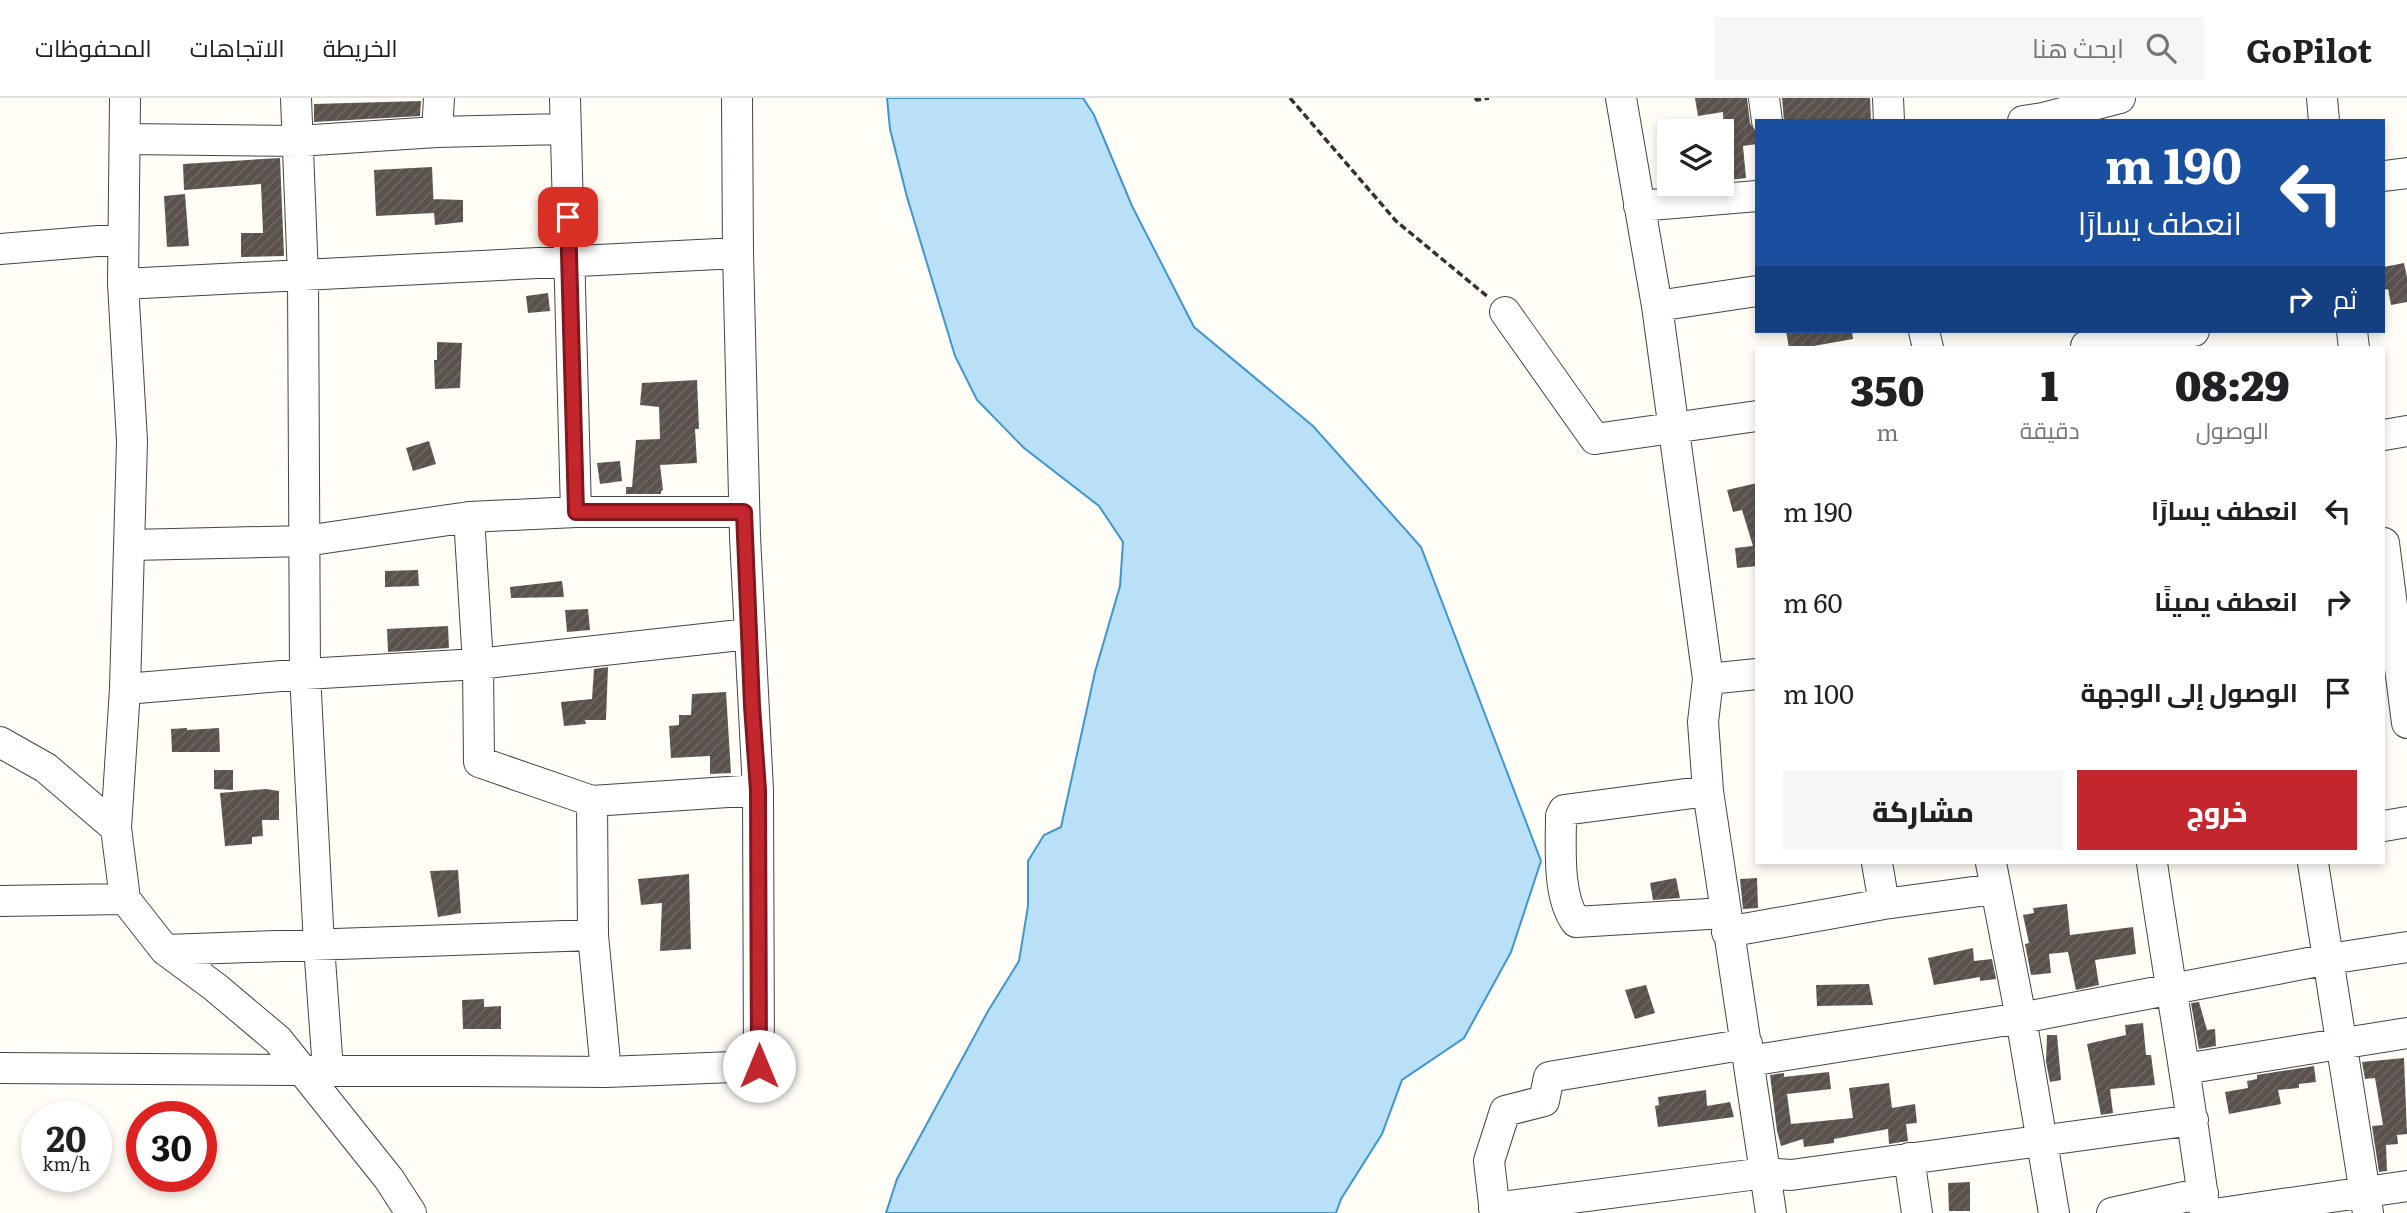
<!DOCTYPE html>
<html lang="ar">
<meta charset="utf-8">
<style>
:root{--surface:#fff;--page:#f6f6f6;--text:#202124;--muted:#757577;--line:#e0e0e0;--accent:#c4262e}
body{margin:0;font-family:Literata,Cairo,serif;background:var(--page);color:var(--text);direction:rtl;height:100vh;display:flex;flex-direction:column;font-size:26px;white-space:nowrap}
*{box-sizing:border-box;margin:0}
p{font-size:23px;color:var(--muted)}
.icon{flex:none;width:38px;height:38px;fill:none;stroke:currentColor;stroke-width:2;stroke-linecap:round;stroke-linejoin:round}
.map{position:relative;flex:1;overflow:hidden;direction:ltr}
.side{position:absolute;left:1755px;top:248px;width:630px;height:518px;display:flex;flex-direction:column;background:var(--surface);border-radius:0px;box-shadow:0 4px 10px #0003;direction:rtl}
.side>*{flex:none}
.guide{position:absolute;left:1755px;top:21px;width:630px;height:214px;border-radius:0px;box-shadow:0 4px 10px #0003;direction:rtl;background:#1a4fa0;color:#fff;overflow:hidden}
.tools{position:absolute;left:1657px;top:21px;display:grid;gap:14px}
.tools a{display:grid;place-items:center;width:77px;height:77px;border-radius:0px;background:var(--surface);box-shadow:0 4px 10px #0003;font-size:35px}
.speed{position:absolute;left:21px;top:1003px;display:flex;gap:14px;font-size:35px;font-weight:700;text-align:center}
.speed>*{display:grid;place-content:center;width:91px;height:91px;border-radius:50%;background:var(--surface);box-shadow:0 4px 10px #0003;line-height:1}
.speed small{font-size:18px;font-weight:400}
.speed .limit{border:10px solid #d22;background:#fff;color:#111}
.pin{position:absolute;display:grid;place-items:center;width:60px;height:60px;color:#fff;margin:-30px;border-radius:14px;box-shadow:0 4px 10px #0006}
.me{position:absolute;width:77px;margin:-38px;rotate:0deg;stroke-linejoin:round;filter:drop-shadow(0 0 5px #0008)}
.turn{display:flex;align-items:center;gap:24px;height:147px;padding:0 28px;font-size:32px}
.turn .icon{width:91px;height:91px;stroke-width:2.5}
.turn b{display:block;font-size:49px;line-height:60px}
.then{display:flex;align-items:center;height:66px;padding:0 28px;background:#0003;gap:14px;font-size:26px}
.eta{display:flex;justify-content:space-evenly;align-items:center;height:119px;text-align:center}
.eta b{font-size:42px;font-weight:800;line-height:49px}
.cta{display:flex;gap:14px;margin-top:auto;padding:14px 28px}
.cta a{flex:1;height:80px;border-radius:0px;background:var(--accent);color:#fff;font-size:28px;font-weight:800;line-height:80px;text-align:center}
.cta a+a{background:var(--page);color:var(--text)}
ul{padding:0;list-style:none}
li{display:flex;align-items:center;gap:21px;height:91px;padding:0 28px}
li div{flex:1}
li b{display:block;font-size:26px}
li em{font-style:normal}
header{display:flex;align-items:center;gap:42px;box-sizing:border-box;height:98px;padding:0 35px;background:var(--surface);border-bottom:2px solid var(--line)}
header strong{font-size:33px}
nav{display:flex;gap:38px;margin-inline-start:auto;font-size:24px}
.search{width:490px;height:63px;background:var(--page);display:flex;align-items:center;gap:18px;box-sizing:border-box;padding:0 24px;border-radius:0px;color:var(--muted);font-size:26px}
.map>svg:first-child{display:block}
.water{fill:#b9e0f7;stroke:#3f96cf;stroke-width:2}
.building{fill:url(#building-hatch)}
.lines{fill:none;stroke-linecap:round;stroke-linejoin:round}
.minor-casing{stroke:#444;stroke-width:32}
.path{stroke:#333;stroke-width:3.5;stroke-dasharray:7 3.5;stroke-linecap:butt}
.minor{stroke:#fff;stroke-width:30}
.route-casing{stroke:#7f191e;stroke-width:18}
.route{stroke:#c4262e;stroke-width:12}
</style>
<header>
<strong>GoPilot</strong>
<div class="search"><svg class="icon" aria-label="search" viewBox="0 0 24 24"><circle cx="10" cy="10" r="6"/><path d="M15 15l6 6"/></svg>ابحث هنا</div>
<nav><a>الخريطة</a><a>الاتجاهات</a><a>المحفوظات</a></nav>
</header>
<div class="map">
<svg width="2407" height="1115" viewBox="0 0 2407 1115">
<defs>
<pattern id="building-hatch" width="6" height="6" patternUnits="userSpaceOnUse" patternTransform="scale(1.75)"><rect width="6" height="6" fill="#5a524d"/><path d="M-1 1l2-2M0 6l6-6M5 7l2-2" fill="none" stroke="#6d6662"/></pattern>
</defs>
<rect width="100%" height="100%" fill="#fffdf5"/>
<path class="water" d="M887,0H1083L1094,17L1132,108L1194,229L1313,328L1421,449L1541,763L1511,854L1464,940L1402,982L1382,1036L1341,1101L1336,1115H886L897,1081L988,913L1019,863L1028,808V763L1044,737L1061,729L1095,574L1120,488L1123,444L1099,408L1024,350L977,302L955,258L907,99L890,31Z"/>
<path class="building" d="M1695,0H1747L1750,25L1757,37V46L1743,48L1746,80L1722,83V44H1724L1723,14L1698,18Z
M1782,0H1870L1871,23H1784Z
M421,3L420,18L314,24V6Z
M280,60L284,158L241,159V135H263L261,86L184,92L183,66Z
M432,69L434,115L376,118L374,72Z
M185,96L189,148L167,149L164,98Z
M433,101L463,102V124L435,127Z
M2404,165L2407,179V204L2391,207L2388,191L2384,192V169Z
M548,195L550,213L528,215L526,198Z
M1786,233H1852L1853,241L1802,250H1789Z
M437,244L462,245L460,290L435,291L434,262H437Z
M697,282L699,331H695L697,365L660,367L663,392L661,393V396H626V389H632L636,342L660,341L659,309L640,307L642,285Z
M429,343L436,366L413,373L406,350Z
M620,363L622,383L600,386L597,365Z
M1757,385V468L1737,470L1735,450L1753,448L1742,412L1733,414L1727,392Z
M418,472L419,488L385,489V473Z
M562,483L564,499L511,500L510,489Z
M588,511L590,532L567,534L565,512Z
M448,528L449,550L388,554L387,531Z
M608,569L606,622H585L586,626L564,628L561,604L592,601L594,571Z
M726,594L731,675L710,676V658L671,660L669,628L679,627V617H691L692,596Z
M187,630V632L219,630L220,654H172L171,631Z
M214,672H233V692L214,691Z
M266,691L279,693V722H262L263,738L252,739V746L225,748L220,695Z
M458,772L461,815L438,819L430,773Z
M689,776L691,851L660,853L662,805L641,807L638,781Z
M1676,780L1680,800L1653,802L1650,785Z
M1757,780L1758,810L1743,811L1740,781Z
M2067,806L2070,837L2133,829L2136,856L2095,862L2099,887L2076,892L2068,854L2049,856L2051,875L2031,877L2025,846L2029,845L2023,817L2034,815L2033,810Z
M1973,850L1974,863L1992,861L1996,881L1980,883V879L1934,887L1928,860Z
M1869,886L1873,907L1817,908L1816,887Z
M1646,887L1655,915L1635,921L1625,892Z
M484,901V909L501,908V931H463L462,902Z
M2199,904L2207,932L2215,931L2216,948L2199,951L2191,905Z
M2143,925L2146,957H2151L2155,987L2110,991L2113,1015L2101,1017L2087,946L2126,937L2125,927Z
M2047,937H2057L2061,982L2050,984L2046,964Z
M2404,960L2407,1036L2397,1037L2398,1046L2386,1047L2387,1073L2379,1074L2372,1028L2383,1027L2375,980L2365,981L2362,964Z
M2314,968L2316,984L2299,986V990L2278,992L2281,1006L2229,1016L2225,994L2248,990L2247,983L2257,981V977Z
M1829,974L1831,991L1787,996L1791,1026L1853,1020L1849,990L1889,985L1892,1010L1915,1006L1917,1025L1906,1026L1908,1043L1889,1046L1888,1031L1834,1041V1045L1804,1049L1803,1041L1781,1048L1777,1033L1770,977L1784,975V979Z
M1706,992L1707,1008L1730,1004L1734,1019L1658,1029L1655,1008L1659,1007L1658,999Z
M1970,1084V1113H1949L1948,1085Z"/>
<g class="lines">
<defs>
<path id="minor" d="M296,0L303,179L305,576L319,847L328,972
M565,0L576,414
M1621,0L1657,208L1708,581L1703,624L1708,693L1771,1115
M1764,0L1767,23
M1888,0L1889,23
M2322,0L2324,23
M2023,23L2043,20L2120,0
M437,34L439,0
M126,41L298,43L437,34L565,31
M2384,78L2407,75
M1639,108L1757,98
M0,151L122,141
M123,186L738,155
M1657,208L1757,193
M1505,214L1595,341L1757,318
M1924,233L1928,250
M2352,233L2354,250
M2086,248L2194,233
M2384,337L2407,333
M469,419L478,566L479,664L592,703L593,837L606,974
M2384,445L2407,625
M131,447L305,443L469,419L576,414H744
M1708,581L1757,576
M125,591L305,576L478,566L749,536
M0,644L46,670L116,730L125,801L165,852L215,889L278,942L389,1081L411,1115
M1708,693L1564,712L1561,718C1561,749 1557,798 1576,824L1725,815
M592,703L758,692
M2384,728L2407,724
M116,730L125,591L132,343L123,186L125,0
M1877,765L1884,806
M1991,765L2021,920L2054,1115
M2152,765C2169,882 2190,998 2205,1115
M2313,765L2368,1115
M0,803L125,801
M1727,834L1884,806L1995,791
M165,852L593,837
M1749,963L2021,920L2329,861L2407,849
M0,970L606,974L759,968L758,692L745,439L738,155L737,0
M2184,971L2407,935
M1909,1060L1917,1115
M1494,1110L1765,1075L1791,1077L2193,1022
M1495,1115L1489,1063L1505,1013L1544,1003L1549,979L1747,946
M2112,1115L2203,1095
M2221,1115L2407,1088"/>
</defs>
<use href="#minor" class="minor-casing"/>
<path class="path" d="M1290,0L1396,123L1488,199
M1475,0L1477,2L1489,0"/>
<use href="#minor" class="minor"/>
</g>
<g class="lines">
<defs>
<path id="route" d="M568,119L576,414H744L752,608L758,692L759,968"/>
</defs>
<use href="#route" class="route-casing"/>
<use href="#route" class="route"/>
</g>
</svg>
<div class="tools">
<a><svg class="icon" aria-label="layers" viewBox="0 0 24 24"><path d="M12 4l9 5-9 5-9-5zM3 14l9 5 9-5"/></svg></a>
</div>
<div class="speed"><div>20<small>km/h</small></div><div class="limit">30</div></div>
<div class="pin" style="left:568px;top:119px;background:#d93025"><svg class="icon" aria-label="arrive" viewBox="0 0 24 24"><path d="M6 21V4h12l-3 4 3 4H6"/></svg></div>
<svg class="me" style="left:759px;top:968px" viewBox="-20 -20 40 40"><circle r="19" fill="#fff"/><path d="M0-13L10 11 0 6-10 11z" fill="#c4262e"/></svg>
<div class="guide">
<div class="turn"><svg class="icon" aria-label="left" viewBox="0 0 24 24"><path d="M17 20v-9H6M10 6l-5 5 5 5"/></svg><div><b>190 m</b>انعطف يسارًا</div></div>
<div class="then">ثم<svg class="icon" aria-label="right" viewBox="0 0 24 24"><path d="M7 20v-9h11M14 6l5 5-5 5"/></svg></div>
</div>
<section class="side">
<div class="eta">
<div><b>08:29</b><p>الوصول</p></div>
<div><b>1</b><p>دقيقة</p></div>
<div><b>350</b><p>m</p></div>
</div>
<ul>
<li><svg class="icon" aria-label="left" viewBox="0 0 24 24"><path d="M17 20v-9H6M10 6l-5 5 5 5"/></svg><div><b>انعطف يسارًا</b></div><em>190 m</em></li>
<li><svg class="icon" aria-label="right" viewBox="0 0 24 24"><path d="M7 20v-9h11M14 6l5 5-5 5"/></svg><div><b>انعطف يمينًا</b></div><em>60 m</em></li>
<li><svg class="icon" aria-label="arrive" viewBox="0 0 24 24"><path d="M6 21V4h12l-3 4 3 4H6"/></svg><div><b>الوصول إلى الوجهة</b></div><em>100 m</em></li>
</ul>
<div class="cta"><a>خروج</a><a>مشاركة</a></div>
</section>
</div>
